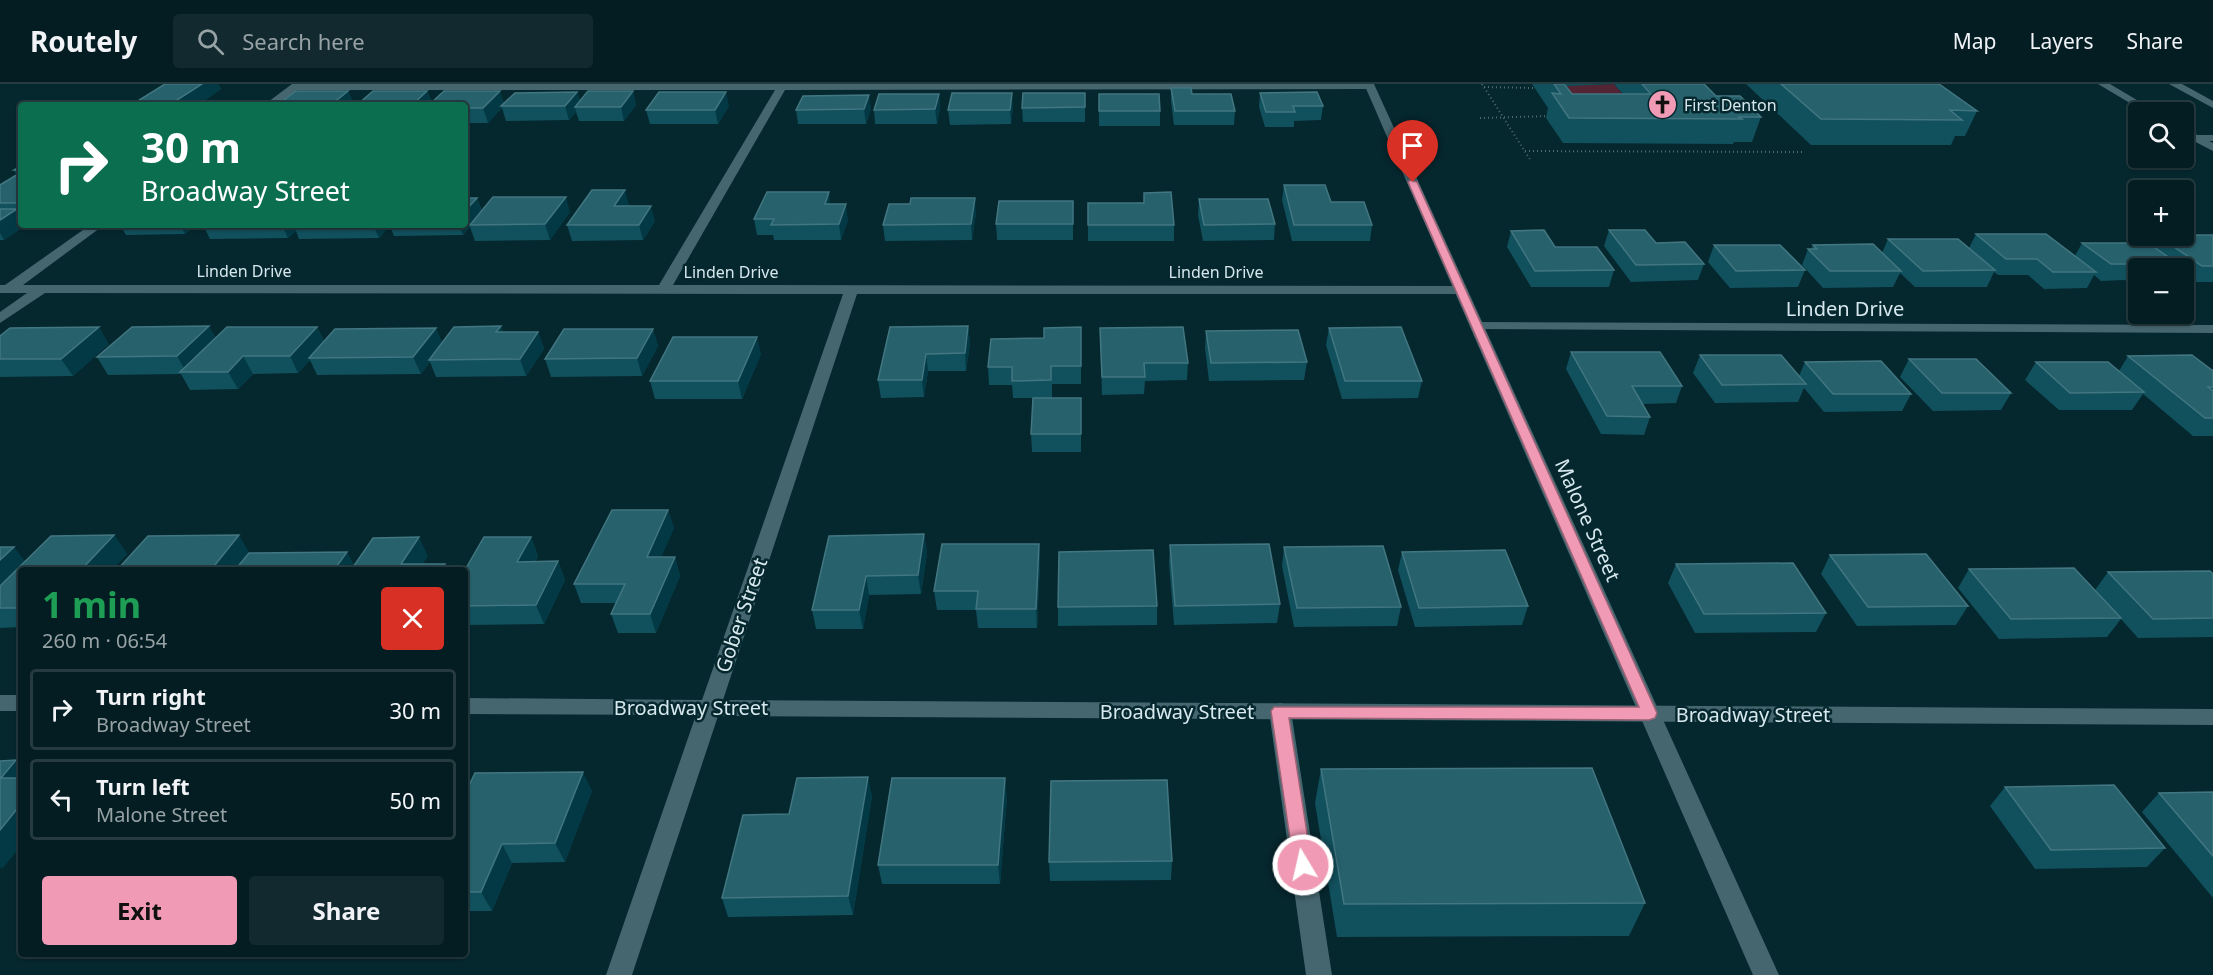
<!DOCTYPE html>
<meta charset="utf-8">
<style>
:root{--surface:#041d22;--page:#122a2f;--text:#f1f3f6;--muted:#97a2a5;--line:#253b40;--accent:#f09ab5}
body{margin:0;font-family:"Noto Sans",sans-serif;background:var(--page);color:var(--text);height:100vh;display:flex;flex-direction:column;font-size:22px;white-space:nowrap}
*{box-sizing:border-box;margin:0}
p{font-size:20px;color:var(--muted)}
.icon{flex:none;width:33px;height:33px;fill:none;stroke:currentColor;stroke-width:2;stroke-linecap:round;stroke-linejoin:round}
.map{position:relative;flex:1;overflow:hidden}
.sheet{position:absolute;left:18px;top:483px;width:450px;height:390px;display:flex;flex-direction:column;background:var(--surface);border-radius:6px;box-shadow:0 2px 4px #0004,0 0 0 2px var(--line)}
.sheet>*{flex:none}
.guide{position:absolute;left:18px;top:18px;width:450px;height:126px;border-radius:6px;box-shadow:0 2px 4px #0004,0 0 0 2px var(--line);background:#0b6e4f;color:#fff;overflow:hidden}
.fabs{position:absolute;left:2128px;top:18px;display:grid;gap:12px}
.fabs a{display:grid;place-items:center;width:66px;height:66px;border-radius:6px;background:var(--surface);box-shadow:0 2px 4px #0004,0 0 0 2px var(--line);font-size:30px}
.pin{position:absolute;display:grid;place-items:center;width:51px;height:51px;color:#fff;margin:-62px -26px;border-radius:50% 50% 50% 0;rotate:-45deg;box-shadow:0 0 6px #0007}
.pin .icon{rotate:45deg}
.me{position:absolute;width:66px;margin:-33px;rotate:351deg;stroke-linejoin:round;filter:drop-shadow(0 0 4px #0008)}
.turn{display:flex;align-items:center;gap:21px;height:126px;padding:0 24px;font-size:27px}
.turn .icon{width:78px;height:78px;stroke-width:2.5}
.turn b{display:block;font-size:42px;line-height:51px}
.round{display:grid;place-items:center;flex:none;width:63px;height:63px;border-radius:6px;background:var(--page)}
.headline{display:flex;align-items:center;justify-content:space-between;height:102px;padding:0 24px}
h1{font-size:36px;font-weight:700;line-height:45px;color:#1e9e55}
.cta{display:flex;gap:12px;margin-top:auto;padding:12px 24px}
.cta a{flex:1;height:69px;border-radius:6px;background:var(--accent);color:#111;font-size:24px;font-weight:700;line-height:69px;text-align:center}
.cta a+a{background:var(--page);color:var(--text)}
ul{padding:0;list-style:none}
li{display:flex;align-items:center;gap:18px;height:81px;margin:0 12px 9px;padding:0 12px;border:3px solid var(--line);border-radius:6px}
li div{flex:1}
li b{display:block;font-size:22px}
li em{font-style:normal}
header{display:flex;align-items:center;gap:36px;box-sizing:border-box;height:84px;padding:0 30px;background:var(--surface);border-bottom:2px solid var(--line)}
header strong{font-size:28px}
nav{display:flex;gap:33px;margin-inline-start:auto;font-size:21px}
.search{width:420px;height:54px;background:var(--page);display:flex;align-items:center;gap:15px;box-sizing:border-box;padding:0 21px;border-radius:6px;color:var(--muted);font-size:22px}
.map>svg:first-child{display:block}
.green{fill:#522434}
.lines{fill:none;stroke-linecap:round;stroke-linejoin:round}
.path{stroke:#506c73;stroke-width:2;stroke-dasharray:1 3;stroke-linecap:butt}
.lane{fill:#46666f;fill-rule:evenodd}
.street{fill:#46666f;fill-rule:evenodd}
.secondary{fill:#46666f;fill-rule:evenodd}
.wall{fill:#11505d}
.shaded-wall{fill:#033944}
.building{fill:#26616c;stroke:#427680;stroke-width:1.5}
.route{fill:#f09ab5;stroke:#9c6476;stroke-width:1.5}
.labels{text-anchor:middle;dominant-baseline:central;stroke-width:5;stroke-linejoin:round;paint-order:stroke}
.far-poi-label{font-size:16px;fill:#d6e8ed;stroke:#05272e;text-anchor:start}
.far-street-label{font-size:16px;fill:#d6e8ed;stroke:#05272e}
.street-label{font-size:20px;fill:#d6e8ed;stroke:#05272e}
</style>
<header>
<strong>Routely</strong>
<div class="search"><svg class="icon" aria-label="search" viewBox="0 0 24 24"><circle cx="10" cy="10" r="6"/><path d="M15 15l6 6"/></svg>Search here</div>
<nav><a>Map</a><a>Layers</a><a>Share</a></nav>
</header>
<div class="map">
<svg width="2213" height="891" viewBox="0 0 2213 891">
<rect width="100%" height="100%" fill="#05272e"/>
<path class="green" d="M1614,0L1644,35L1564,10L1559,2Z"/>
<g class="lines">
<path class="path" d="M1482,0L1531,77
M1484,3L1534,4
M1480,34L1551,32
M1525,67L1804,68"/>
<path class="lane" d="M2169,0H2182L2213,17V24Z
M2213,51V57H2196L2190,54L2196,51Z
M1280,619L1287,621L1291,627L1332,891H1306L1269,627L1273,621Z"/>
<path class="street" d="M292,0H1374V4L1370,5L785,6L673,201L1461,202L1468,206L1461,210H857L723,616L2213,625V641L718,632L632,891H606L696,631L465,630V614L702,616L843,210L45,209L0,239V228L27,209H0V201H5L90,141H104L23,201H659L775,6H297L276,21H264Z
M2098,0H2110L2157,28H2145Z
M2184,44L2213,59V67L2184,52Z
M1477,238L2213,241V249L1472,245L1470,242L1472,239Z
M0,611H21V627H0Z"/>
<path class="secondary" d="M1364,0H1374L1779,891H1753Z"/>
</g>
<path class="wall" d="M165,0H218L221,5L198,21H137L136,18Z
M1532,0H1614L1567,2V3L1572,10H1623L1614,0H1704L1716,12L1761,33L1752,58H1734L1733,60L1563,59L1546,34L1548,24Z
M1746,0H1939L1977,27L1965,52H1955L1951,61H1811Z
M1171,4L1192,10L1235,27L1234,41H1174L1171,18Z
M348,7L354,21H277Z
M427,7L432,19H504L577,8L580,17L633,7L636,21L624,37H579L576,28L569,36L506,37L502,24L488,39H465V21H357Z
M1085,9V38H1023L1022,24Z
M1260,9L1323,22L1321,36L1294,37V43H1265L1259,23Z
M939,10L940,24L937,40H875L874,26Z
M1099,10L1160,27V42H1099Z
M729,22L718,40H650L646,26Z
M1013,23L1011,40L950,41L948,26Z
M871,25L866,40H798L796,26Z
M21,82V141H26L4,156H0V101L17,91L14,86Z
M1284,101L1331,118L1372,141L1370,157H1292L1282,116Z
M1144,109L1174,141V157H1088V119H1144Z
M477,114L482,127L570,128L550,156L475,157L470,143L463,151L394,152L390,142L379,154L299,155L296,147L288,154L210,155L203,141H465Z
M1199,115L1275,140L1274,156L1203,157L1198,131Z
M1073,117V156H997L996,140Z
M831,120L848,136L841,156H774L773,151H757L754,135Z
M629,121L655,137L643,156L572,157L567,141Z
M976,129L972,156L885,157L883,141Z
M120,141H196L185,150L126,151Z
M1609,146L1656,159L1704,180L1698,196L1631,198L1604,162Z
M1511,147L1614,186L1609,203H1531L1507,163Z
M1976,150L2075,172L2082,159L2151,161L2156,152L2213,151V198H2192L2186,194L2184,196V184H2139V204H2136L2125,196L2101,197L2094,191L2087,204L2044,205L2028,191H1998L1994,188L1987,203H1915L1900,189L1893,203L1823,204L1802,181L1808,165H1811L1813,161L1882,169L1888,155L1969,164Z
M1714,161L1805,186L1798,203L1730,204L1708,178Z
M501,242L503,248H538L544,265L526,292L436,293L430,278L421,290L317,291L310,276L298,289L253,290L238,305L190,306L181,290L108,291L97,273L216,254L317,243L324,257L436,244L442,259Z
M968,242L970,259L966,287H928L924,313L881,314L878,296Z
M1081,243V300H1052V314H1013L1012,301H989L988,283L1044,254Z
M1100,244L1188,279L1187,296L1145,297L1144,310L1102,311Z
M1329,244L1422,297L1418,314L1342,315L1326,261Z
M653,245L658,262L642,292L551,293L545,275Z
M1206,247L1307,278L1304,296L1209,297L1205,264Z
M0,252L109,260L73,292L0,293Z
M1571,268L1682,302L1676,319L1642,320L1650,333L1644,351L1601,350L1566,285Z
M761,270L742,315H655L650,297Z
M1700,271L1799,292L1805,278L1911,310L1902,327L1824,328L1804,304L1798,318L1715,319L1693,289Z
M2128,272L2212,286L2213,285V352H2193L2143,310L2132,326H2059L2025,296L2036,278L2119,287Z
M1909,275L2011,309L2001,326L1933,327L1900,293Z
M1081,332V368H1032L1031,350Z
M668,426L674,444L661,473H675L680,492L656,549H618L611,530L616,519H581L574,500Z
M924,450L927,469L921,510L869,511L863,545H816L812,526Z
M114,451L127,470L112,486H21V543L0,544V463L25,477Z
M531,453L538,472L535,478L558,477L565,496L544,540L465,541V486Z
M1039,460L1040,479L1037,544H978L976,526H937L934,507Z
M1170,461L1280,520L1277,539L1174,541L1169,480Z
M1284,463L1401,523L1397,542L1294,543L1282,482Z
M1402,468L1528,522L1522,541L1415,543L1398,486Z
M1830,471L1968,522L1956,541L1857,542L1821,490Z
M1676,480L1826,529L1816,548L1695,549L1668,499Z
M1969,485L2095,506L2108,488L2213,490V553L2138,554L2121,535L2107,553L1999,555L1958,504Z
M1157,522V541L1058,542V523Z
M1321,685L1645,819L1629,852L1337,853L1315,719Z
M2005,703L2165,764L2147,783L2035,785L1990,722Z
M592,707L565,778L512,779L492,827H465V710Z
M2213,708V814L2142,728L2159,709Z
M872,712L853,831L728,833L722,814L789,730Z
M1007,713L1000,800H882L878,781Z
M1172,777L1171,796L1050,797L1049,778Z"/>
<path class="shaded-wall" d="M202,0H218L221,5L198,21H176L174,18Z
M348,7L354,21H332V20Z
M427,7L432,21H412Z
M500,7L505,21L501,22L502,24L488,39L483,24Z
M633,7L636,21L624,37L621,23Z
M577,8L581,22L575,23L576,28L569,36L565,22Z
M726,8L729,22L718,40L715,26Z
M1012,9L1013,23L1011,40L1010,26Z
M939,10L940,24L937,40L935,25Z
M869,11L871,25L866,40L864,25Z
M625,106L629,121L618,138L614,122Z
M829,108L831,124L825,120Z
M566,113L570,128L550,156L545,140Z
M477,114L482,129L470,141V143L463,151L459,141H465V127Z
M975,114L976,129L972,156L971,140Z
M846,120L848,136L841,156L839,140Z
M651,122L655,137L643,156L639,141Z
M17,125L21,131V141H26L4,156L0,149V136Z
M180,141H196L185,150Z
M282,141H293L296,147L288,154Z
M373,141H390V142L379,154Z
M209,242L219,259L186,288L177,272Z
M501,242L507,260L496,248Z
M968,242L970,259L966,287L965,269Z
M99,243L109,260L73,292L61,275Z
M317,243L325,260L309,274L310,276L298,289L290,272Z
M436,244L443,261L429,276L430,278L421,290L413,273Z
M653,245L658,262L642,292L637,274Z
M538,248L544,265L526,292L520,275Z
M757,253L761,270L742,315L738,297Z
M926,270L928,287L924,313L922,296Z
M243,272L253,290L238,305L228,288Z
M668,426L674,444L653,492L647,473Z
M924,450L927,469L921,510L918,491Z
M114,451L127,470L112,486H81Z
M239,451L250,470L238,486H211Z
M419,453L428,472L419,486L401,480Z
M531,453L538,472L525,497L517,478Z
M1039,460L1040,479L1037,544L1036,525Z
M14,463L28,481L0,510V476Z
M347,468L357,486H334Z
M675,473L680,492L656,549L650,530Z
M558,477L565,496L544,540L536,521Z
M445,480L448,486H441Z
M866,492L869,511L863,545L859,526Z
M16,676L21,682V711L1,694Z
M583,688L592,707L565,778L555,759Z
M868,693L872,712L853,831L848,812Z
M1005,694L1007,713L1000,800L998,781Z
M21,720V753H18L21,756V762L2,785L0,783V746Z
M502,760L512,779L492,827L481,808Z"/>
<path class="building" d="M165,0H202L174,18H136Z
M1554,0H1564L1572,10H1651L1642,0H1704L1716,12H1740L1761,33H1739L1742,35L1569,34L1552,9L1561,10Z
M1781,0H1939L1977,27L1950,26L1962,36L1821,35Z
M1171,4H1191L1192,10H1231L1235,27H1175Z
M296,7H348L332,20L277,21Z
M373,7H427L412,21H357Z
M444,7H500L483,24H465V21H429Z
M588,7H633L621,23H575Z
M577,8L565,22H501L515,9Z
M659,8H726L715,26H646Z
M1317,8L1323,22H1293L1295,28H1266L1260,9Z
M952,9H1012L1010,26H948Z
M1023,9H1085V23L1022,24Z
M879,10H939L935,25L874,26Z
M1099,10H1159L1160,27H1099Z
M869,11L864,25L796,26L803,12Z
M21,82V86H14Z
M18,90H21V119H0V101Z
M1284,101H1325L1331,118H1364L1372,141H1294Z
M592,106H625L614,122H651L639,141H567Z
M767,108H829L825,120H846L839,140L771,141L774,135H754Z
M1171,108L1174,141H1088V119H1144V109Z
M493,113H566L545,140L470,141Z
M465,114H477L465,127Z
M911,114H975L971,140L883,141L889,120H910Z
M1199,115H1268L1275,140L1204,141Z
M999,117H1073V140H996Z
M0,125H17L0,136Z
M1544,146L1555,163H1597L1614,186L1535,187L1511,147Z
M1609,146H1645L1656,159L1685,158L1704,180L1636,181Z
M1976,150H2046L2096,188H2053L2037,175H2006Z
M2184,151H2213V182H2202L2158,152H2184Z
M1888,155H1958L1995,186L1923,187Z
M2082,159H2148L2190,188H2184V184H2142L2135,180H2111Z
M1873,160L1901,187H1830L1808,165H1817L1813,161Z
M1714,161H1780L1805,186L1736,187Z
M209,242L177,272L97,273L132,243Z
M501,242L496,248H538L520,275L429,276L454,243Z
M968,242L965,269L926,270L922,296H878L890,243Z
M99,243L61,275H0V252L10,244Z
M227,243H317L290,272H243L228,288H180Z
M1081,243V282H1051V296L1012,297V283H988L991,255L1044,254V244Z
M1183,243L1188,279H1144L1145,293H1102L1100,244Z
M1401,243L1422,297H1345L1329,244Z
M436,244L413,273L309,274L335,245Z
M564,245H653L637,274L545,275Z
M1298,246L1307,278L1211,279L1206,247Z
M673,253H757L738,297H650Z
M1571,268H1660L1682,302H1632L1650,333L1607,332Z
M1700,271H1781L1806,300L1722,301Z
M2192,271L2213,287V303H2208L2213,307V334H2205L2128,272Z
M1909,275H1976L2011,309H1942Z
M1881,277L1911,310H1833L1805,278Z
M2036,278H2108L2144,308L2070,309Z
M1033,314H1081V350H1031Z
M612,426H668L647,473H675L650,530H611L625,500H574Z
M924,450L918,491L866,492L859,526H812L829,452Z
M114,451L81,486H21V524H0V502L51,452Z
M239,451L211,486H117L148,452Z
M419,453L401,480H445L441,486H351L373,454Z
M484,453H531L517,478L558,477L536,521L465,522V486Z
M942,460H1039L1036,525H976L978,507H934Z
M1269,460L1280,520L1175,522L1170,461Z
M1383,462L1401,523L1297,524L1284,463Z
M0,463H14L0,476Z
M1153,466L1157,522L1058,523L1059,468Z
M1505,466L1528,522L1419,524L1402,468Z
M347,468L334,486H235L249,469Z
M1926,470L1968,522L1868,523L1830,471Z
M1793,479L1826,529L1704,530L1676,480Z
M2074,484L2121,534L2011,535L1969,485Z
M2210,487L2213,490V534L2153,535L2108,488Z
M16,676L1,694H21V720L0,746V677Z
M1592,684L1645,819L1344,820L1321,685Z
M583,688L555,759L502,760L481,808H465V710L475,689Z
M868,693L848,812L722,814L743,731L789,730L797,694Z
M892,694H1005L998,781H878Z
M1167,696L1172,777L1049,778L1051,697Z
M2114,701L2165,764L2051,766L2005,703Z
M2213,708V772L2159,709Z"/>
<path class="route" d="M1410,96L1417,98L1657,629L1655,634L1649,636L1289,634L1312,781L1309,787L1303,789L1296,787L1294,781L1271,627L1274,623H1639L1408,98Z"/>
<defs>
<symbol id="church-disc" viewBox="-11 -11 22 22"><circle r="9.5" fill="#f09ab5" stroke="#05272e"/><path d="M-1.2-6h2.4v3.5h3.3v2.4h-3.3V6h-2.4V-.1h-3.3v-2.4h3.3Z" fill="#111"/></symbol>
</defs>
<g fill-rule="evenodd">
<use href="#church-disc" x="1646" y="4" width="33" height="33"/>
</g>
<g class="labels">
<g class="far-poi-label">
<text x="1684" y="21">First Denton</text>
</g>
<g class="far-street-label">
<text x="244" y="187">Linden Drive</text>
<text x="731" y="188">Linden Drive</text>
<text x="1216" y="188">Linden Drive</text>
</g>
<g class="street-label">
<text x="1845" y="224">Linden Drive</text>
<text transform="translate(1588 436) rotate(66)">Malone Street</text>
<text transform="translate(741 531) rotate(-71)">Gober Street</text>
<text x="691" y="623">Broadway Street</text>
<text x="1177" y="627">Broadway Street</text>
<text x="1753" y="630">Broadway Street</text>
</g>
</g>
</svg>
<div class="fabs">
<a><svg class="icon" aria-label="search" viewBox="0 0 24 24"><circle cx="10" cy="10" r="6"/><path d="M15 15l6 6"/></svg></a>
<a>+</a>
<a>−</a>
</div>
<div class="pin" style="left:1413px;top:98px;background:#d93025"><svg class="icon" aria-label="arrive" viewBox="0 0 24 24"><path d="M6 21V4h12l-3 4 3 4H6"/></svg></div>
<svg class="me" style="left:1303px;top:781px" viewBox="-20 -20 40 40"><circle r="17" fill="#f09ab5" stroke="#fff" stroke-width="3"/><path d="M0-11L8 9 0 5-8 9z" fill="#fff"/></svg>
<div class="guide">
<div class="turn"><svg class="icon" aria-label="right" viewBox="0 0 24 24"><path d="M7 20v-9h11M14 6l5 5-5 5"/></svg><div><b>30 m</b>Broadway Street</div></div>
</div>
<section class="sheet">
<div class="headline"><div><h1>1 min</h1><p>260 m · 06:54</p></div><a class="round" style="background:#d93025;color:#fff"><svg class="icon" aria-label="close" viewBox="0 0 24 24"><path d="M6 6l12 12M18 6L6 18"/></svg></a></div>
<ul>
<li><svg class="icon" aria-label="right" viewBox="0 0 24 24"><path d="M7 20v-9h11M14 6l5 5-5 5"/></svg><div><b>Turn right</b><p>Broadway Street</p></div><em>30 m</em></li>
<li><svg class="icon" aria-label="left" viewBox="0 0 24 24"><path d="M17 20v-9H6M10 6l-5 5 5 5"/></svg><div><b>Turn left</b><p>Malone Street</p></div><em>50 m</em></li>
</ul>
<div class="cta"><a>Exit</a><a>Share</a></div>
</section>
</div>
